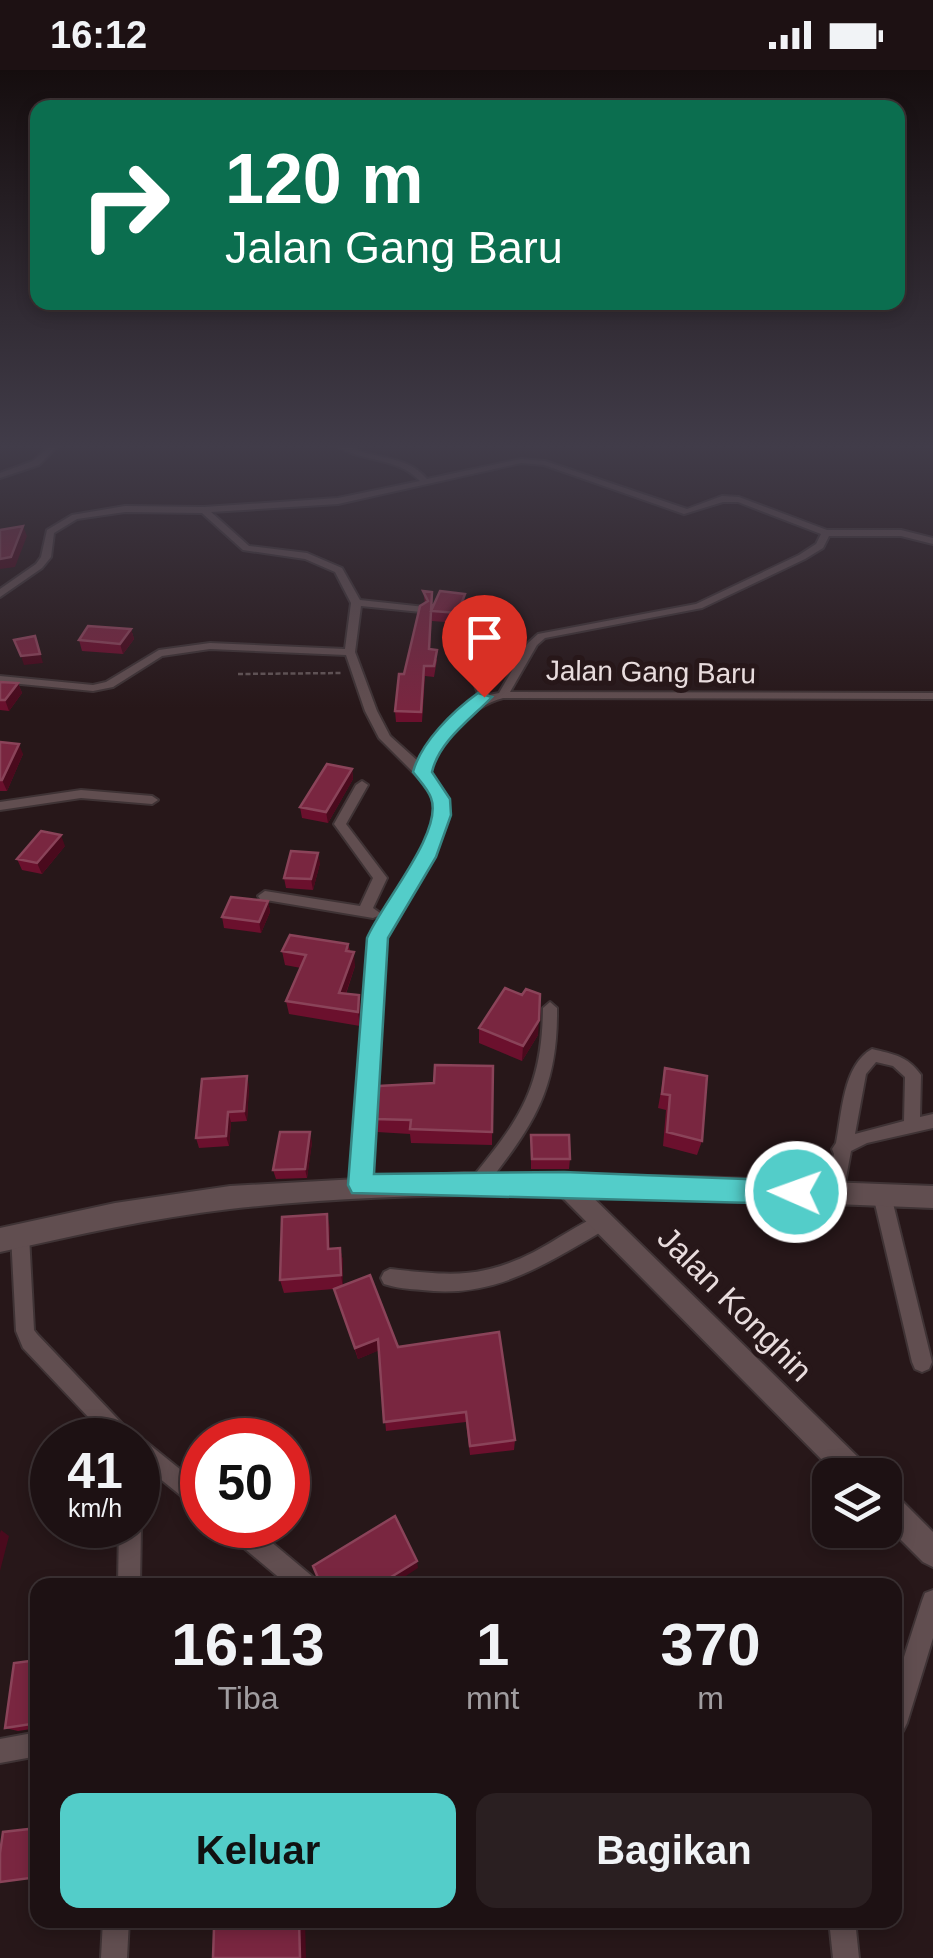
<!DOCTYPE html>
<html lang="id">
<style>
:root{--surface:#1d1113;--page:#2a1f21;--text:#f1f3f6;--muted:#a09da0;--line:#3b3133;--accent:#53cdc9}
body{margin:0;font-family:Arial,sans-serif;background:var(--page);color:var(--text);height:100vh;display:flex;flex-direction:column;font-size:38px;white-space:nowrap}
*{box-sizing:border-box;margin:0}
p{font-size:32px;color:var(--muted)}
.icon{flex:none;width:55px;height:55px;fill:none;stroke:currentColor;stroke-width:2;stroke-linecap:round;stroke-linejoin:round}
.map{position:relative;flex:1;overflow:hidden}
.side{position:absolute;left:30px;top:1508px;width:872px;height:350px;display:flex;flex-direction:column;background:var(--surface);border-radius:20px;box-shadow:0 5px 15px #0003,0 0 0 2px var(--line)}
.side>*{flex:none}
.banner{position:absolute;left:30px;top:30px;width:875px;height:210px;border-radius:20px;box-shadow:0 5px 15px #0003,0 0 0 2px var(--line);background:#0b6e4f;color:#fff;overflow:hidden}
.fabs{position:absolute;left:812px;top:1388px;display:grid;gap:20px}
.fabs a{display:grid;place-items:center;width:90px;height:90px;border-radius:20px;background:var(--surface);box-shadow:0 5px 15px #0003,0 0 0 2px var(--line);font-size:50px}
.speed{position:absolute;left:30px;top:1348px;display:flex;gap:20px;font-size:50px;font-weight:700;text-align:center}
.speed>*{display:grid;place-content:center;width:130px;height:130px;border-radius:50%;background:var(--surface);box-shadow:0 5px 15px #0003,0 0 0 2px var(--line);line-height:1}
.speed small{font-size:25px;font-weight:400}
.speed .limit{border:15px solid #d22;background:#fff;color:#111}
.pin{position:absolute;display:grid;place-items:center;width:85px;height:85px;color:#fff;margin:-102px -42px;border-radius:50% 50% 50% 0;rotate:-45deg;box-shadow:0 0 10px #0007}
.pin .icon{rotate:45deg}
.me{position:absolute;width:110px;margin:-55px;rotate:272deg;stroke-linejoin:round;filter:drop-shadow(0 0 8px #0008)}
.turn{display:flex;align-items:center;gap:35px;height:210px;padding:0 30px;font-size:45px}
.turn .icon{width:130px;height:130px;stroke-width:2.5}
.turn b{display:block;font-size:70px;line-height:85px}
.eta{display:flex;justify-content:space-evenly;align-items:center;height:170px;text-align:center}
.eta b{font-size:60px;font-weight:800;line-height:70px}
.cta{display:flex;gap:20px;margin-top:auto;padding:20px 30px}
.cta a{flex:1;height:115px;border-radius:20px;background:var(--accent);color:#111;font-size:40px;font-weight:800;line-height:115px;text-align:center}
.cta a+a{background:var(--page);color:var(--text)}
.status{display:flex;justify-content:space-between;align-items:center;height:70px;padding:0 50px;background:var(--surface);direction:ltr}
.status svg{height:28px;fill:currentColor}
.map>svg:first-child{display:block}
.lines{fill:none;stroke-linecap:round;stroke-linejoin:round}
.minor-casing{stroke:#3f3335;stroke-width:4}
.tertiary-casing{stroke:#3f3335;stroke-width:4}
.secondary-casing{stroke:#3f3335;stroke-width:4}
.path{stroke:#635556;stroke-width:2.5;stroke-dasharray:5 2.5;stroke-linecap:butt}
.minor{fill:#614e50;fill-rule:evenodd}
.tertiary{fill:#614e50;fill-rule:evenodd}
.secondary{fill:#614e50;fill-rule:evenodd}
.wall{fill:#6b102d}
.shaded-wall{fill:#4a0a1d}
.building{fill:#792640;stroke:#8a4359;stroke-width:2.5}
.route{fill:#53cdc9;stroke:#368583;stroke-width:2.5}
.labels{text-anchor:middle;dominant-baseline:central;stroke-width:10;stroke-linejoin:round;paint-order:stroke}
.street-label{font-size:28px;fill:#e8dcdd;stroke:#271719}
.near-street-label{font-size:32px;fill:#e8dcdd;stroke:#271719}
</style>
<div class="status"><b>16:12</b><svg viewBox="0 0 49 12"><path d="M0 12V9h3v3zM5 12V6h3v6zM10 12V3h3v9zM15 12V0h3v12zM26 1h20v11H26zM47 4h2v5h-2z"/></svg></div>
<div class="map">
<svg width="933" height="1888" viewBox="0 0 933 1888">
<rect width="100%" height="100%" fill="#271719"/>
<g class="lines">
<defs>
<path id="minor" d="M52,374H60L39,395L0,408V403L33,391Z
M334,374C346,374 354,380 366,383C389,389 411,390 427,409L521,389L545,391L687,439L722,426L739,427L827,460H901L933,468V474L901,466H829L823,478L805,489L702,538L545,568L537,575L510,622L933,623V629L503,628C469,637 441,670 428,702L445,724L448,743L437,779L384,867L370,1115L367,1120L361,1123L355,1120L352,1115L370,867L424,779L436,743L434,728L428,717L379,668L365,641L346,585L210,579L162,586L113,617L93,621L0,612V606L93,615L106,612L159,580L210,573L345,579L351,533L335,502L305,489L243,480L202,443L125,442L77,449L54,463L51,487L42,498L0,527V519L36,494L41,487L47,460L72,445L125,436L204,437L338,428L420,411C397,386 360,393 334,374ZM521,393L544,395L684,444L723,432H738L821,464L816,474L799,485L696,534L538,564L528,573L499,623L489,625L482,607L463,582L475,540L466,538L453,582L472,607L480,629C454,644 434,667 420,693L390,666L377,641L355,582L361,536L421,542L425,541V537L360,530L342,498L307,483L249,476L211,442L338,434Z
M362,711L368,715L346,754L387,808L373,838L380,843L378,846L373,848L260,829L258,826L265,821L360,836L373,808L334,754L356,715Z
M81,720L152,726L158,730L152,734L81,728L0,740V732Z
M550,932L557,938C558,1020 533,1056 484,1118L478,1120L472,1118L469,1113L472,1108C521,1048 542,1017 543,938Z
M872,979C893,984 908,986 921,1005L920,1047L933,1044V1058L867,1073L851,1081L843,1124L840,1129L834,1132L828,1129L825,1124L834,1084L832,1079L836,1073C842,1043 843,995 872,979ZM876,992L893,996L905,1007L904,1051L855,1064L866,1004Z
M882,1117L888,1120L891,1125L932,1292L929,1299L922,1302L915,1299L912,1292L873,1125L876,1120Z
M602,1144L608,1146L611,1152L608,1158C546,1193 497,1229 422,1220C409,1219 396,1218 384,1214L381,1208L384,1202L390,1199C448,1205 479,1210 534,1182C557,1170 578,1154 602,1144Z
M20,1157L26,1159L29,1165L34,1260L37,1264L131,1363L134,1369L138,1368L145,1371L202,1417V1440L195,1437L138,1391V1370H110L23,1278L16,1261L11,1165L14,1159Z
M138,1447L141,1455L140,1515H118L119,1455H138Z
M223,1455H251L313,1507L316,1515H288L226,1463Z
M933,1520V1568L907,1653L903,1661L895,1665V1615L922,1531L925,1523Z
M38,1662V1686L0,1693V1669Z
M103,1850H129L127,1888H101Z
M829,1850H855L859,1888H833Z"/>
<path id="tertiary" d="M564,1104L572,1107L866,1395L870,1405H837L556,1121L553,1114L556,1107Z
M885,1420L895,1424L933,1462V1497L923,1492L885,1454Z"/>
<path id="secondary" d="M464,1103L699,1107L933,1116V1138C700,1129 463,1113 230,1139C152,1148 76,1165 0,1182V1158L115,1133L230,1116Z"/>
</defs>
<use href="#minor" class="minor-casing"/>
<use href="#tertiary" class="tertiary-casing"/>
<use href="#secondary" class="secondary-casing"/>
<path class="path" d="M238,604L343,603"/>
<use href="#minor" class="minor"/>
<use href="#tertiary" class="tertiary"/>
<use href="#secondary" class="secondary"/>
</g>
<path class="wall" d="M423,521L432,540L465,534L458,553L432,551V545L430,579L437,590L434,607L425,606L422,652H396L395,641L404,604L425,533Z
M131,559L134,569L123,584L82,581L79,570Z
M0,612L18,613L22,623L9,641L0,640Z
M0,672L23,684L7,721H0Z
M352,699L353,709L328,753L302,748L300,737Z
M65,776L42,804L22,800L17,789Z
M320,793L313,820L286,818L284,808Z
M268,831L270,842L261,863L224,858L222,847Z
M348,874L355,896L346,924L359,925L361,939L360,956L289,944L286,931L301,898L285,895L282,881Z
M479,958L538,965L522,991L479,973Z
M493,996L492,1075L411,1073L410,1064L377,1062L375,1049L434,1013Z
M665,998L702,1071L697,1085L663,1076L666,1040L658,1038Z
M249,1016L247,1051L231,1052L229,1076L199,1078L196,1068Z
M531,1065L570,1089L569,1099H531Z
M312,1072L307,1108L276,1109L273,1100Z
M330,1157V1178H340L343,1191V1215L398,1277L515,1370L514,1380L470,1385L466,1352L386,1361L379,1280L358,1289L334,1219L284,1223L280,1210Z
M38,1590V1658L18,1661L5,1658Z"/>
<path class="shaded-wall" d="M23,456L27,466L15,497L0,499V489Z
M465,524V534L458,553V543Z
M131,559L134,569L123,584L120,574Z
M35,566L43,593L24,595L21,586Z
M18,613L22,623L9,641L5,630Z
M19,674L23,684L7,721L2,710Z
M352,699L353,709L328,753L326,742Z
M61,765L65,776L42,804L37,793Z
M318,783L320,793L313,820L311,809Z
M268,831L270,842L261,863L259,852Z
M354,882L355,896L341,937L339,923Z
M359,925L361,939L360,956L358,942Z
M539,950L538,965L522,991L523,976Z
M247,1006L249,1016L247,1051L244,1041Z
M228,1042L231,1052L229,1076L226,1066Z
M310,1062L312,1072L307,1108L305,1099Z
M327,1144L330,1157V1192L328,1179Z
M340,1178L343,1191V1218L341,1205Z
M378,1269L380,1280L358,1289L355,1278Z
M1,1460L9,1466L0,1501V1463Z
M417,1491L418,1498L392,1515H378Z
M299,1850H305L306,1888H300Z"/>
<path class="building" d="M23,456L11,487L0,489V460Z
M423,521L432,522L429,579L437,580L434,596H424L421,642L395,641L399,604H404L420,536L428,531Z
M440,521L465,524L458,543L431,541Z
M88,556L131,559L120,574L79,570Z
M35,566L40,584L21,586L14,570Z
M0,612L18,613L5,630H0Z
M0,672L19,674L2,710H0Z
M327,694L352,699L326,742L300,737Z
M41,761L61,765L37,793L17,789Z
M291,781L318,783L311,809L284,808Z
M231,827L268,831L259,852L222,847Z
M290,865L348,874L346,881L354,882L339,923L359,925L358,942L286,931L306,885L282,881Z
M505,918L522,925L526,919L540,924L539,950L523,976L479,958Z
M435,995L493,996L492,1062L410,1059L411,1050L375,1049L379,1016L434,1013Z
M665,998L707,1006L702,1071L667,1062L670,1025L662,1024Z
M247,1006L244,1041L228,1042L226,1066L196,1068L202,1009Z
M280,1062H310L305,1099L273,1100Z
M531,1065H569L570,1089H532Z
M327,1144L328,1179L340,1178L341,1205L280,1210L282,1147Z
M370,1205L398,1277L499,1262L515,1370L470,1376L466,1342L384,1352L378,1269L355,1278L334,1219Z
M395,1446L417,1491L378,1515H321L313,1496Z
M38,1590V1653L5,1658L14,1593Z
M38,1758V1807L0,1812V1783L3,1762Z
M259,1850H299L300,1888H213L214,1858Z"/>
<linearGradient id="sky" x2="0" y2="1"><stop stop-color="#150d0e"/><stop offset="0.59" stop-color="#413c49"/><stop offset="1" stop-color="#413c49" stop-opacity="0"/></linearGradient>
<rect width="933" height="638" fill="url(#sky)"/>
<path class="route" d="M478,623L492,627C471,649 439,671 432,702L450,729L451,745L436,787L388,868L374,1104L564,1102L796,1111L805,1114L809,1122L805,1130L796,1134L352,1123L348,1115L367,868C381,834 444,762 431,728C428,719 419,710 413,702C421,672 453,641 478,623Z"/>
<g class="labels">
<g class="street-label">
<text transform="translate(651 602) rotate(1)">Jalan Gang Baru</text>
</g>
<g class="near-street-label">
<text transform="translate(735 1234) rotate(45)">Jalan Konghin</text>
</g>
</g>
</svg>
<div class="fabs">
<a><svg class="icon" aria-label="layers" viewBox="0 0 24 24"><path d="M12 4l9 5-9 5-9-5zM3 14l9 5 9-5"/></svg></a>
</div>
<div class="speed"><div>41<small>km/h</small></div><div class="limit">50</div></div>
<div class="pin" style="left:484px;top:627px;background:#d93025"><svg class="icon" aria-label="arrive" viewBox="0 0 24 24"><path d="M6 21V4h12l-3 4 3 4H6"/></svg></div>
<svg class="me" style="left:796px;top:1122px" viewBox="-20 -20 40 40"><circle r="17" fill="#53cdc9" stroke="#fff" stroke-width="3"/><path d="M0-11L8 9 0 5-8 9z" fill="#fff"/></svg>
<div class="banner">
<div class="turn"><svg class="icon" aria-label="right" viewBox="0 0 24 24"><path d="M7 20v-9h11M14 6l5 5-5 5"/></svg><div><b>120 m</b>Jalan Gang Baru</div></div>
</div>
<section class="side">
<div class="eta">
<div><b>16:13</b><p>Tiba</p></div>
<div><b>1</b><p>mnt</p></div>
<div><b>370</b><p>m</p></div>
</div>
<div class="cta"><a>Keluar</a><a>Bagikan</a></div>
</section>
</div>
